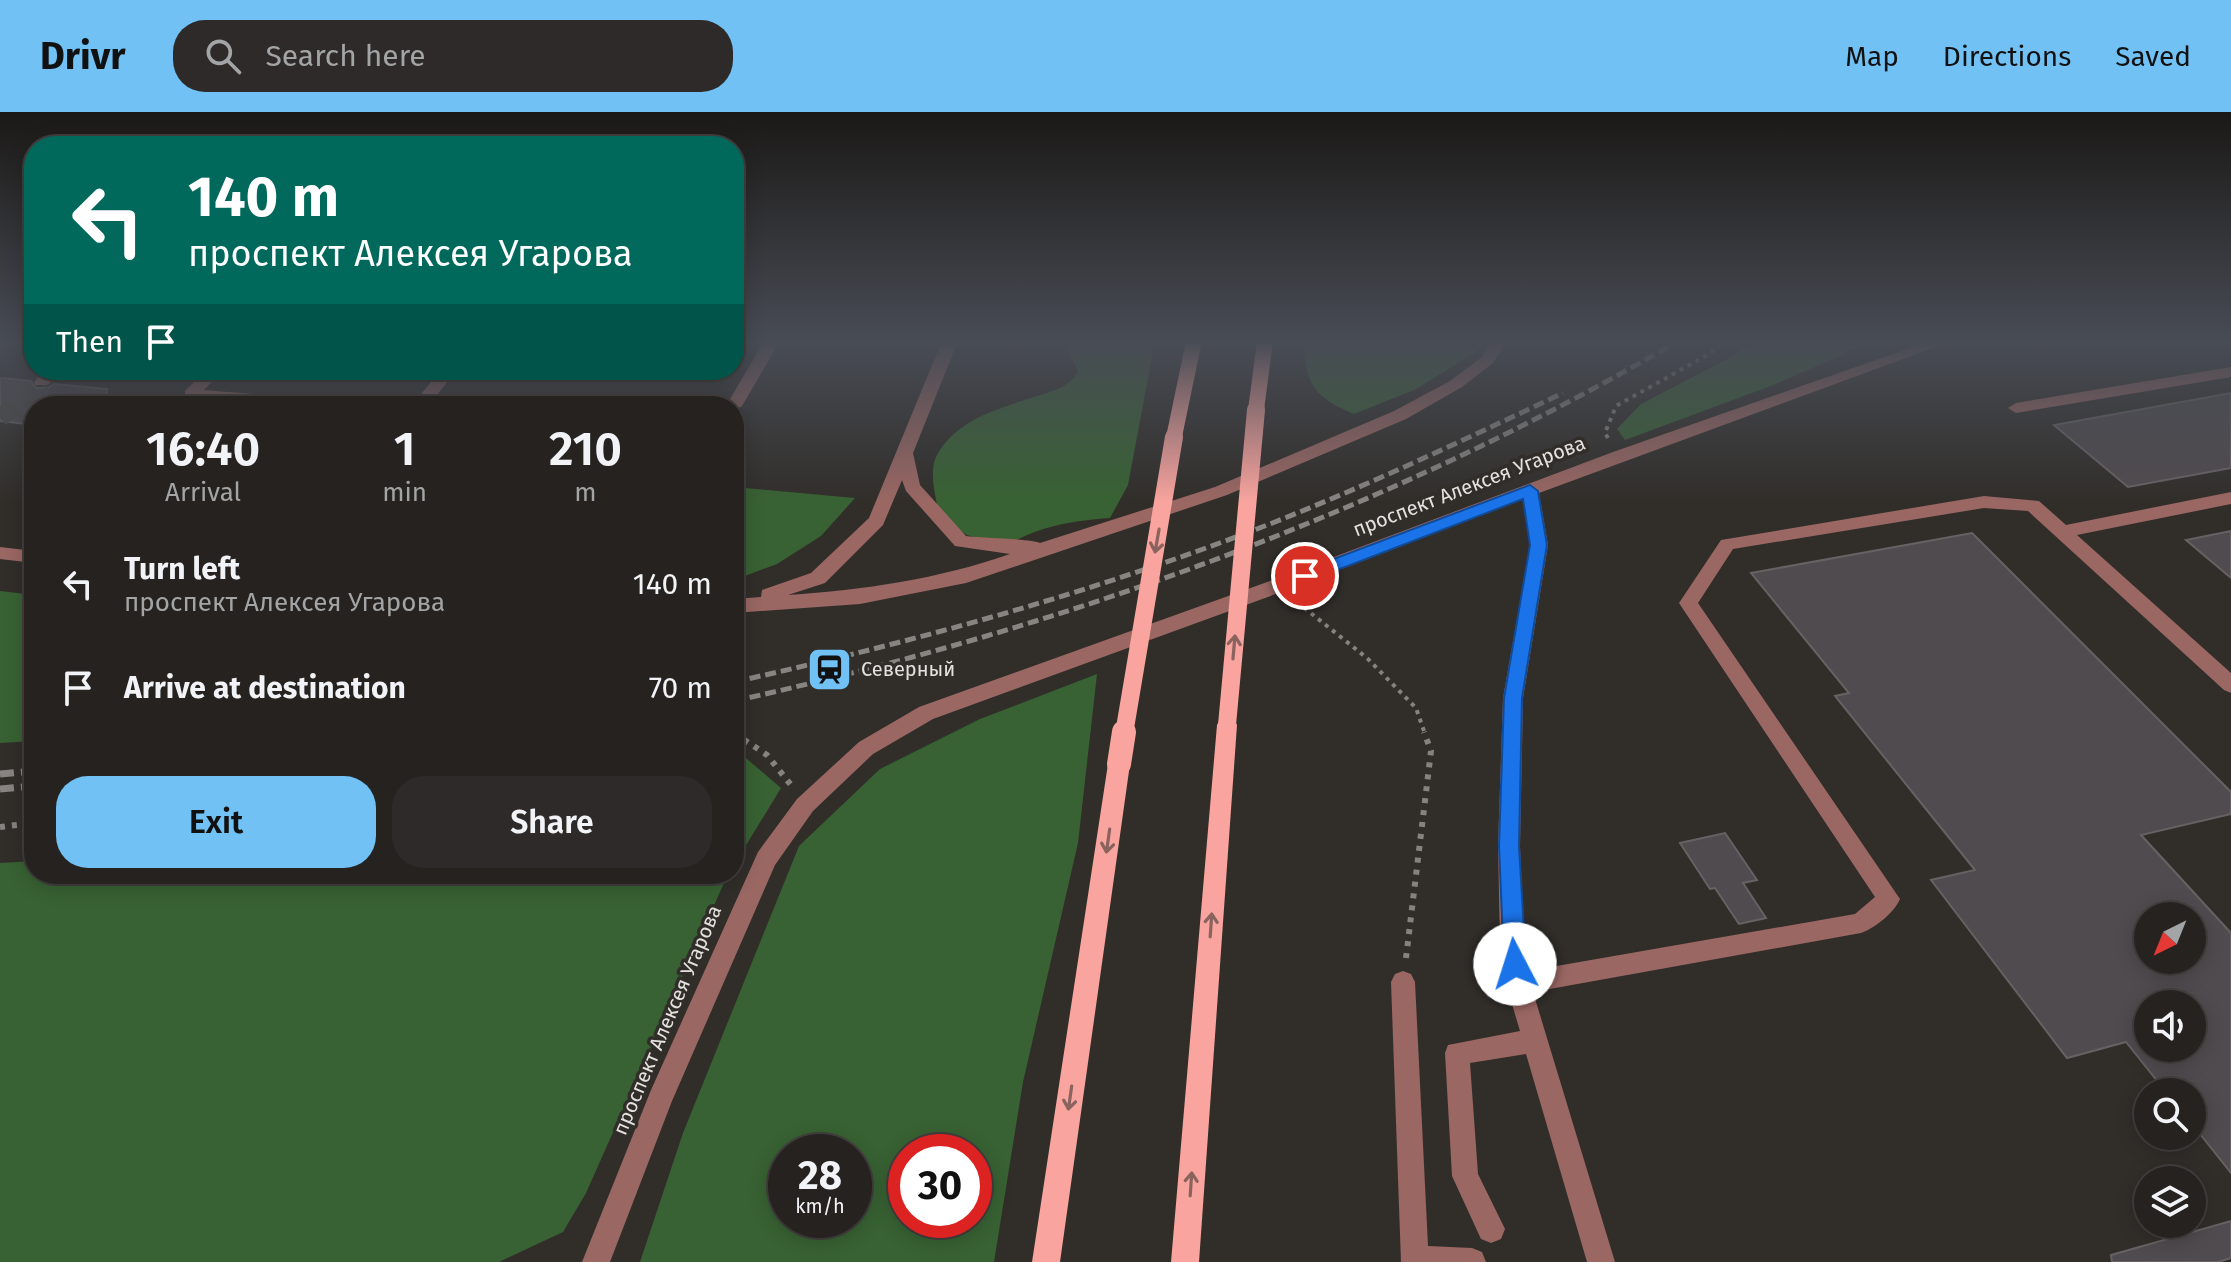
<!DOCTYPE html>
<meta charset="utf-8">
<style>
:root{--surface:#252220;--page:#2d2a29;--text:#f1f3f6;--muted:#a3a4a5;--line:#423f3e;--accent:#71c1f5}
body{margin:0;font-family:"Fira Sans",sans-serif;background:var(--page);color:var(--text);height:100vh;display:flex;flex-direction:column;font-size:30px;white-space:nowrap}
*{box-sizing:border-box;margin:0}
p{font-size:26px;color:var(--muted)}
.icon{flex:none;width:44px;height:44px;fill:none;stroke:currentColor;stroke-width:2;stroke-linecap:round;stroke-linejoin:round}
.map{position:relative;flex:1;overflow:hidden}
.side{position:absolute;left:24px;top:284px;width:720px;height:488px;display:flex;flex-direction:column;background:var(--surface);border-radius:32px;box-shadow:0 4px 20px #0003,0 0 0 2px var(--line)}
.side>*{flex:none}
.guide{position:absolute;left:24px;top:24px;width:720px;height:244px;border-radius:32px;box-shadow:0 4px 20px #0003,0 0 0 2px var(--line);background:#00695c;color:#fff;overflow:hidden}
.needle{width:52px;rotate:223deg}
.buttons{position:absolute;left:2134px;top:790px;display:grid;gap:16px}
.buttons a{display:grid;place-items:center;width:72px;height:72px;border-radius:50%;background:var(--surface);box-shadow:0 4px 20px #0003,0 0 0 2px var(--line);font-size:40px}
.speed{position:absolute;left:768px;top:1022px;display:flex;gap:16px;font-size:40px;font-weight:700;text-align:center}
.speed>*{display:grid;place-content:center;width:104px;height:104px;border-radius:50%;background:var(--surface);box-shadow:0 4px 20px #0003,0 0 0 2px var(--line);line-height:1}
.speed small{font-size:20px;font-weight:400}
.speed .limit{border:12px solid #d22;background:#fff;color:#111}
.pin{position:absolute;display:grid;place-items:center;width:68px;height:68px;color:#fff;margin:-34px;border:4px solid #fff;border-radius:50%;box-shadow:0 2px 8px #0007}
.me{position:absolute;width:88px;margin:-44px;rotate:355deg;stroke-linejoin:round;filter:drop-shadow(0 0 6px #0008)}
.turn{display:flex;align-items:center;gap:28px;height:168px;padding:0 32px;font-size:36px}
.turn .icon{width:104px;height:104px;stroke-width:2.5}
.turn b{display:block;font-size:56px;line-height:68px}
.then{display:flex;align-items:center;height:76px;padding:0 32px;background:#0003;gap:16px;font-size:30px}
.eta{display:flex;justify-content:space-evenly;align-items:center;height:136px;text-align:center}
.eta b{font-size:48px;font-weight:600;line-height:56px}
.cta{display:flex;gap:16px;margin-top:auto;padding:16px 32px}
.cta a{flex:1;height:92px;border-radius:32px;background:var(--accent);color:#111;font-size:32px;font-weight:600;line-height:92px;text-align:center}
.cta a+a{background:var(--page);color:var(--text)}
ul{padding:0;list-style:none}
li{display:flex;align-items:center;gap:24px;height:104px;padding:0 32px}
li div{flex:1}
li b{display:block;font-size:30px}
li em{font-style:normal}
header{display:flex;align-items:center;gap:48px;box-sizing:border-box;height:112px;padding:0 40px;background:var(--accent);color:#111}
header strong{font-size:38px}
nav{display:flex;gap:44px;margin-inline-start:auto;font-size:28px}
.search{width:560px;height:72px;background:var(--page);display:flex;align-items:center;gap:20px;box-sizing:border-box;padding:0 28px;border-radius:32px;color:var(--muted);font-size:30px}
.map>svg:first-child{display:block}
.green{fill:#386233;fill-rule:evenodd}
.building{fill:#504b4e;stroke:#676164;stroke-width:2;fill-rule:evenodd}
.lines{fill:none;stroke-linecap:round;stroke-linejoin:round}
.minor-tunnel{stroke:#4c4945;stroke-width:18;stroke-dasharray:18 9;stroke-linecap:butt}
.path-far1{stroke:#85827f;stroke-width:4;stroke-dasharray:4 5;stroke-linecap:butt}
.path{stroke:#85827f;stroke-width:6;stroke-dasharray:5 7;stroke-linecap:butt}
.minor{fill:#9a6763;fill-rule:evenodd}
.major{fill:#f9a49e;fill-rule:evenodd}
.rail-far1{stroke:#878481;stroke-width:5;stroke-dasharray:11 5;stroke-linecap:butt}
.rail{stroke:#878481;stroke-width:7;stroke-dasharray:14 7;stroke-linecap:butt}
.major-bridge-far1{stroke:#f9a49e;stroke-width:18}
.major-bridge{stroke:#f9a49e;stroke-width:24}
.oneway{stroke:#8b635e}
.route{fill:#1a73e8;stroke:#114b97;stroke-width:2}
.labels{text-anchor:middle;dominant-baseline:central;stroke-width:7;stroke-linejoin:round;paint-order:stroke}
.street-label{font-size:20px;fill:#e4e2df;stroke:#312e2a}
.poi-label{font-size:20px;fill:#e4e2df;stroke:#312e2a;text-anchor:start}
</style>
<header>
<strong>Drivr</strong>
<div class="search"><svg class="icon" aria-label="search" viewBox="0 0 24 24"><circle cx="10" cy="10" r="6"/><path d="M15 15l6 6"/></svg>Search here</div>
<nav><a>Map</a><a>Directions</a><a>Saved</a></nav>
</header>
<div class="map">
<svg width="2231" height="1150" viewBox="0 0 2231 1150">
<rect width="100%" height="100%" fill="#312e2a"/>
<path class="green" d="M1064,229H1155L1128,373L1110,406C1070,409 1039,414 1004,435L967,423L940,405C936,388 928,358 937,343C956,307 1001,296 1037,284C1055,278 1067,276 1078,260Z
M1305,229H1480L1479,238L1416,277L1354,302C1315,285 1304,273 1305,229Z
M1754,229H1873L1776,272L1625,328L1617,317L1641,292L1731,245Z
M734,375L855,386L821,424L777,452L734,468Z
M0,479L34,483V629L0,631Z
M1097,562L1078,731L1023,970L994,1150H640L683,1021L799,734L880,657L980,607ZM786,1040H854V1108H786ZM974,1040V1108H906V1040Z
M734,636L781,676L734,753Z
M34,749V762H728L586,1081L563,1120L499,1150H0V751Z"/>
<path class="building" d="M0,266L31,269L36,276H48L54,272L107,277L106,294H34V313L0,309Z
M2231,281V356L2128,375L2054,313Z
M2231,419V466L2186,428Z
M1972,421L2231,680V702L2141,723L2231,821V1061L2192,1012V980H2166L2126,930L2067,946L1931,768L1975,758L1835,584L1849,581L1751,461ZM2148,804H2192V848H2148ZM2148,892H2192V936H2148Z
M1725,721L1757,768L1743,771L1766,806L1739,812L1715,776L1710,777L1680,731Z
M2231,1109V1146L2218,1150H2112L2111,1143Z"/>
<g class="lines">
<path class="minor-tunnel" d="M0,306L42,270"/>
<path class="path-far1" d="M1608,326L1605,321L1616,294L1709,242L1725,229
M1297,490L1367,546L1416,596L1425,622"/>
<path class="path" d="M734,621L767,643L791,673
M0,715L34,711
M1406,846L1431,639L1424,620"/>
<path class="minor" d="M764,229H780L742,294L734,299V294H726Z
M942,229H958L913,341L920,373L966,424C980,426 1034,427 1040,431L1215,375L1394,299L1450,269L1482,245L1491,229H1507L1493,251L1462,275L1406,307L1227,383L966,471L860,492L734,501V487L761,485L762,478L811,461L869,406ZM902,368L906,379L955,434L1010,442C938,467 864,478 788,483L825,471L883,413Z
M1930,229H1952L1539,381L1548,433L1523,586L1520,734L1524,832L1528,859L1855,802L1875,785L1679,491L1721,428L1984,384L2039,389L2066,413L2231,380V392L2077,423L2231,561V581L2224,578L2028,399L1984,396L1733,437L1698,491L1900,787C1894,801 1875,816 1861,821L1533,880L1615,1150H1587L1526,942L1470,951L1478,1062L1505,1117L1501,1127L1491,1131L1481,1127L1452,1064L1445,941L1448,933L1520,919L1506,872L1500,832L1498,734L1503,586L1530,433L1523,387L1284,479L933,607L873,642L813,699L775,753L672,989L610,1150H582L651,978L758,740L797,687L859,630L919,595L1270,469L1613,340Z
M2231,255V265L2016,301L2008,296L2016,291Z
M46,258H63L48,273H36L34,270Z
M206,258H223L204,278L338,289L346,294H277L185,285V279Z
M441,258H457L428,294H411Z
M0,435L34,439V451L0,447Z
M1403,859L1411,862L1415,870L1428,1134L1472,1136L1482,1140L1486,1150H1401L1391,870L1395,862Z"/>
<path class="major" d="M1186,229H1202L1182,325L1174,330L1166,325Z
M1257,229H1273L1264,298L1256,303L1248,298Z
M1227,605L1234,607L1237,613L1199,1150H1171L1217,613L1220,607Z
M1119,644L1126,646L1130,652L1060,1150H1032L1108,652L1112,646Z"/>
<path class="rail-far1" d="M734,570C918,529 1099,479 1275,410C1373,371 1468,326 1563,281
M734,589C1064,516 1386,400 1678,229"/>
<path class="rail" d="M0,662L34,659
M0,677L34,674"/>
<path class="major-bridge-far1" d="M1227,613L1256,298
M1124,622L1174,325"/>
<path class="major-bridge" d="M1119,652L1124,620"/>
</g>
<defs><path id="oneway-shaft" d="M-6 0H5M1.5-3L5.5 0L1.5 3" fill="none" stroke-width="1.6" stroke-linecap="round" stroke-linejoin="round" transform="scale(2)"/></defs>
<g class="oneway">
<use href="#oneway-shaft" transform="translate(1157 429) rotate(100)"/>
<use href="#oneway-shaft" transform="translate(1234 535) rotate(-85)"/>
<use href="#oneway-shaft" transform="translate(1108 729) rotate(98)"/>
<use href="#oneway-shaft" transform="translate(1211 813) rotate(-86)"/>
<use href="#oneway-shaft" transform="translate(1070 986) rotate(98)"/>
<use href="#oneway-shaft" transform="translate(1191 1072) rotate(-86)"/>
</g>
<linearGradient id="sky" x2="0" y2="1"><stop stop-color="#1b1917"/><stop offset="0.59" stop-color="#484c55"/><stop offset="1" stop-color="#484c55" stop-opacity="0"/></linearGradient>
<rect width="2231" height="390" fill="url(#sky)"/>
<path class="route" d="M1530,373L1538,379L1547,433L1522,586L1519,734L1526,852L1522,859L1515,862L1507,859L1504,852L1499,734L1504,586L1530,433L1523,387L1311,468H1299L1297,464L1299,460Z"/>
<defs>
<symbol id="station-square" viewBox="-11 -11 22 22"><rect x="-9" y="-9" width="18" height="18" rx="4" fill="#71c1f5" stroke="#312e2a"/><path d="M-3-6H3Q5-6 5-4V2Q5 4 3 4L4.5 6H3L1.5 4h-3L-3 6H-4.5L-3 4Q-5 4-5 2V-4Q-5-6-3-6ZM-3.5-4v3h7v-3ZM-3.5 1v1.5H-2V1ZM2 1v1.5H3.5V1Z" fill="#111"/></symbol>
</defs>
<g fill-rule="evenodd">
<use href="#station-square" x="804" y="532" width="51" height="51"/>
</g>
<g class="labels">
<g class="street-label">
<text transform="translate(1469 374) rotate(-21)">проспект Алексея Угарова</text>
<text transform="translate(667 908) rotate(-67)">проспект Алексея Угарова</text>
</g>
<g class="poi-label">
<text x="861" y="557">Северный</text>
</g>
</g>
</svg>
<div class="buttons">
<a><svg class="needle" viewBox="-14 -14 28 28"><path d="M0-13l5 13h-10z" fill="#e53935"/><path d="M0 13l5-13h-10z" fill="#a3a4a5"/></svg></a>
<a><svg class="icon" aria-label="sound" viewBox="0 0 24 24"><path d="M4 9h4l5-4v14l-5-4H4zM17 9q2 3 0 6"/></svg></a>
<a><svg class="icon" aria-label="search" viewBox="0 0 24 24"><circle cx="10" cy="10" r="6"/><path d="M15 15l6 6"/></svg></a>
<a><svg class="icon" aria-label="layers" viewBox="0 0 24 24"><path d="M12 4l9 5-9 5-9-5zM3 14l9 5 9-5"/></svg></a>
</div>
<div class="speed"><div>28<small>km/h</small></div><div class="limit">30</div></div>
<div class="pin" style="left:1305px;top:464px;background:#d93025"><svg class="icon" aria-label="arrive" viewBox="0 0 24 24"><path d="M6 21V4h12l-3 4 3 4H6"/></svg></div>
<svg class="me" style="left:1515px;top:852px" viewBox="-20 -20 40 40"><circle r="19" fill="#fff"/><path d="M0-13L10 11 0 6-10 11z" fill="#1a73e8"/></svg>
<div class="guide">
<div class="turn"><svg class="icon" aria-label="left" viewBox="0 0 24 24"><path d="M17 20v-9H6M10 6l-5 5 5 5"/></svg><div><b>140 m</b>проспект Алексея Угарова</div></div>
<div class="then">Then<svg class="icon" aria-label="arrive" viewBox="0 0 24 24"><path d="M6 21V4h12l-3 4 3 4H6"/></svg></div>
</div>
<section class="side">
<div class="eta">
<div><b>16:40</b><p>Arrival</p></div>
<div><b>1</b><p>min</p></div>
<div><b>210</b><p>m</p></div>
</div>
<ul>
<li><svg class="icon" aria-label="left" viewBox="0 0 24 24"><path d="M17 20v-9H6M10 6l-5 5 5 5"/></svg><div><b>Turn left</b><p>проспект Алексея Угарова</p></div><em>140 m</em></li>
<li><svg class="icon" aria-label="arrive" viewBox="0 0 24 24"><path d="M6 21V4h12l-3 4 3 4H6"/></svg><div><b>Arrive at destination</b></div><em>70 m</em></li>
</ul>
<div class="cta"><a>Exit</a><a>Share</a></div>
</section>
</div>
